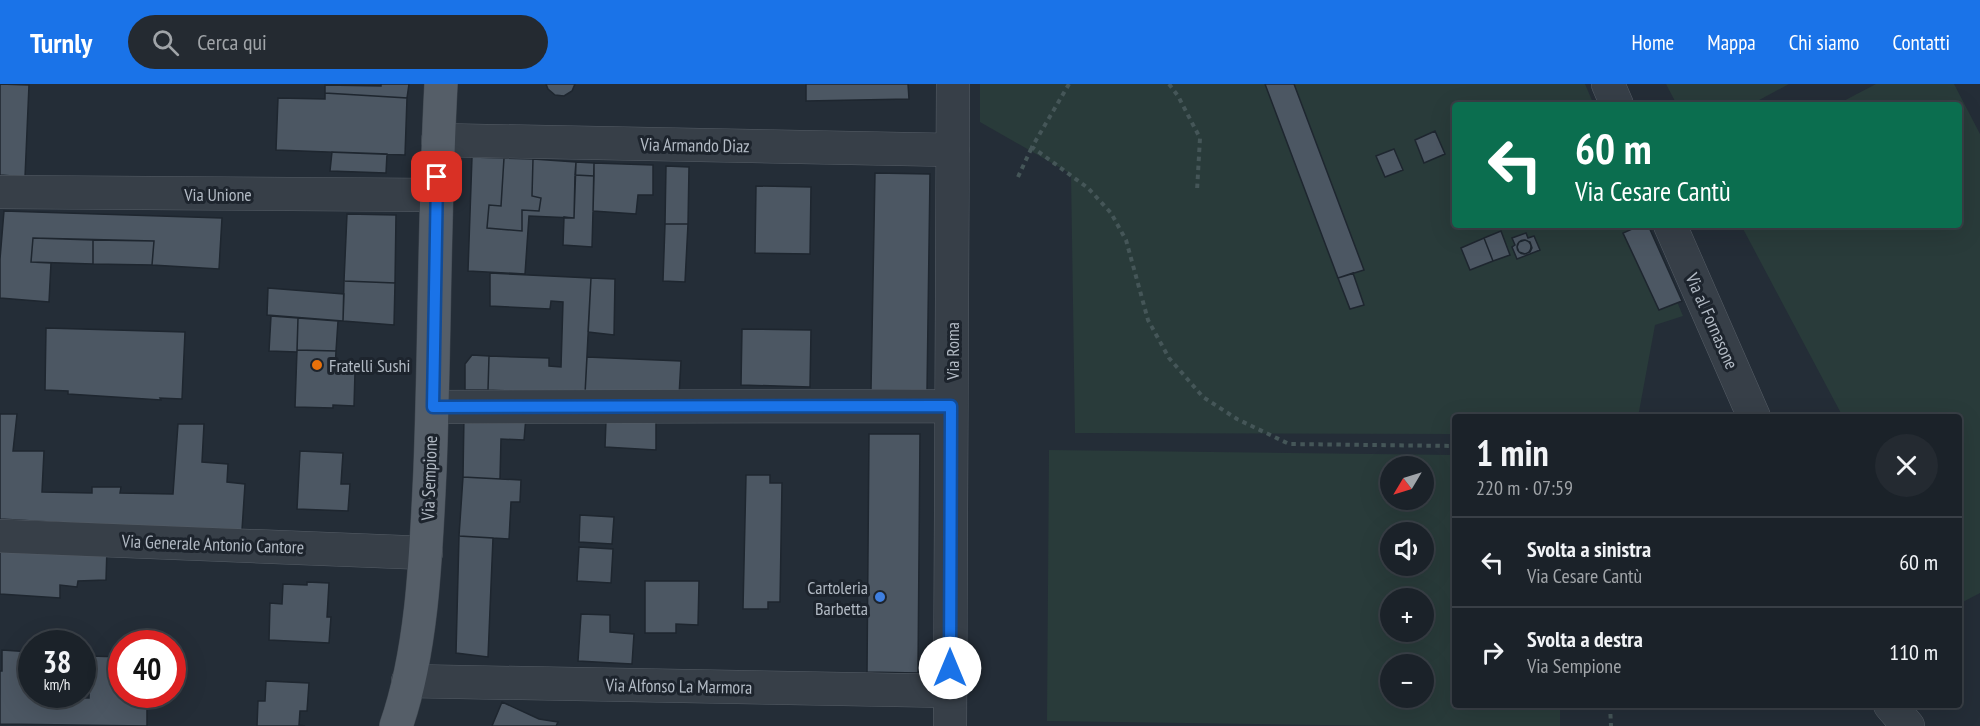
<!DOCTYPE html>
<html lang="it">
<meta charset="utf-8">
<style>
:root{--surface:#1b2229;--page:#242a31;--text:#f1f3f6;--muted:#a0a4a8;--line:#393f46;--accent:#1a73e8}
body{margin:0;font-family:"PT Sans Narrow",sans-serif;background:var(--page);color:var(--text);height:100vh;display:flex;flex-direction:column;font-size:22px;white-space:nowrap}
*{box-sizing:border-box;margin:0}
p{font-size:20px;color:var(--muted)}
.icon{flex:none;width:33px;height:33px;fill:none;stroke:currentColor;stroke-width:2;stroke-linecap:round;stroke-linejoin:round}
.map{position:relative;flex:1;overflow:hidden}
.details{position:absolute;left:1452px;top:330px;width:510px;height:294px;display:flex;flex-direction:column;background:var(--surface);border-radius:6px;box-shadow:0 6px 24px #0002,0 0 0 2px var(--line)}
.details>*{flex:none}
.top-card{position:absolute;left:1452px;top:18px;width:510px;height:126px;border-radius:6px;box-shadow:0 6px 24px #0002,0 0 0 2px var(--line);background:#0b6e4f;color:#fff;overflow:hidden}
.needle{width:39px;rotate:232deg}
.buttons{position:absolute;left:1380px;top:372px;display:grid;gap:12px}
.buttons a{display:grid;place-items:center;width:54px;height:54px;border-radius:50%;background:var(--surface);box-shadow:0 6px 24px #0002,0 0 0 2px var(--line);font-size:30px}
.speed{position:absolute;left:18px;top:546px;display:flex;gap:12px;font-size:30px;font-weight:700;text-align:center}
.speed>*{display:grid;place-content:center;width:78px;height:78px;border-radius:50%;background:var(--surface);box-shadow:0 6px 24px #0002,0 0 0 2px var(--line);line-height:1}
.speed small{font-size:15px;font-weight:400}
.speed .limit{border:9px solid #d22;background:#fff;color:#111}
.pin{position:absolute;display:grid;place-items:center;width:51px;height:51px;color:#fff;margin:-26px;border-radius:12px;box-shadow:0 3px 9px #0006}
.me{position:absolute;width:66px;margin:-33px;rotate:0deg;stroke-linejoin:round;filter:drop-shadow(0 0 4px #0008)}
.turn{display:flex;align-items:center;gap:21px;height:126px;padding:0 24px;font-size:27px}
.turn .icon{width:78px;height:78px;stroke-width:2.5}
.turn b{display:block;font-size:42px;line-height:51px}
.round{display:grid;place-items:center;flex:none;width:63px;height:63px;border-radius:32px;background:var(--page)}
.headline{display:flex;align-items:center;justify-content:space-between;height:102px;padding:0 24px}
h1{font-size:36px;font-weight:700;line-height:45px}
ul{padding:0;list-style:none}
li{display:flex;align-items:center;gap:18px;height:90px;padding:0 24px;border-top:2px solid var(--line)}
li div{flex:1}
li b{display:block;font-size:22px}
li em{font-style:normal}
header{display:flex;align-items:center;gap:36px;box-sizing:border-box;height:84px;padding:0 30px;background:var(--accent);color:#fff}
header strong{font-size:28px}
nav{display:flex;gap:33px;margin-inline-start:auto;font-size:21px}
.search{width:420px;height:54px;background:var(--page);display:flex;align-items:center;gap:15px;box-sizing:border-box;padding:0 21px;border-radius:33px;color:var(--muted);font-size:22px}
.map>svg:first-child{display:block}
.green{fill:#293b3a;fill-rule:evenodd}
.building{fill:#4c5763;stroke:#1e262f;stroke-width:1.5;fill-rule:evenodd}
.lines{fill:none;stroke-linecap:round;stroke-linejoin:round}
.minor-casing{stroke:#555d66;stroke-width:34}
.major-casing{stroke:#404851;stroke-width:34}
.path{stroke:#455658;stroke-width:4;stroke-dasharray:4.5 4.5;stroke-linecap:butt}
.minor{stroke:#373f48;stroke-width:33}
.major{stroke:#555e68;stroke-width:33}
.route-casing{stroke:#114b97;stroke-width:15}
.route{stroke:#1a73e8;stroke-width:10}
.food-dot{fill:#e8710a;stroke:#1d242d;stroke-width:2}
.shop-dot{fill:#3f7fe0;stroke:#1d242d;stroke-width:2}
.labels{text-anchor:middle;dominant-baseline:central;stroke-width:6;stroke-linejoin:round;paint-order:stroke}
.street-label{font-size:18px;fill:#b2bac4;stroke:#1d242d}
.poi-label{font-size:18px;fill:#b2bac4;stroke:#1d242d;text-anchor:start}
</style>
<header>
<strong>Turnly</strong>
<div class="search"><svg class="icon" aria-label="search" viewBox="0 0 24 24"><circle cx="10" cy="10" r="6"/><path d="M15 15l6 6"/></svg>Cerca qui</div>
<nav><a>Home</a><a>Mappa</a><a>Chi siamo</a><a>Contatti</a></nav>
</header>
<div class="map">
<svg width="1980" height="642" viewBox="0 0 1980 642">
<rect width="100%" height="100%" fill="#242d37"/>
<path class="green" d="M980,0H1585L1594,21H1455V141H1645L1683,232L1655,241L1638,333H1455V350L1075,349L1071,90L980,38Z
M1666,0H1789L1750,21H1677Z
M1876,0H1954L1980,50V509L1959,520V333H1843L1741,141H1959V21H1836Z
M1049,366L1455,371V621H1560V642H1392L1047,637ZM1424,382V416H1390V382ZM1424,448V482H1390V448ZM1424,514V548H1390V514ZM1390,580H1424V614H1390Z"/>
<path class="building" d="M0,0L29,1L25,93L0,91Z
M381,0H409L407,14L325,9V1L381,2Z
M546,0H575L572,7L564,12L555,11L548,5Z
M806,0H908L909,15L806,17Z
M1265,0H1294L1364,186L1338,194Z
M325,9L407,14L405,71L276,66L278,14L325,15Z
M1435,47L1445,70L1424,79L1415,56Z
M1394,65L1403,86L1385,93L1376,72Z
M332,68L387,70L386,89L330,87Z
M472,73L504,74L501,122L489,121L487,144L522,147V126L539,127L541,114L532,112L533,75L576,78L574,134L529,132L525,190L468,187Z
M504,74L533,75L532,112L541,114L539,127L522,126V147L487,144L489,121L501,122Z
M576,78L594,79V92L575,91Z
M594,79L653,81V111H638L636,130L593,127Z
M666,82L689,83L688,140H665Z
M875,89L930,90L927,307L871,306Z
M575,91L594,92L592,163L563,161L564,133L574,134Z
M756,102L811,103L810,170L755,169Z
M4,127L222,134L219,185L152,181L154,157L33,154L31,178L51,179L49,218L0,214V175Z
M347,130L396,131L395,199L344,197Z
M665,140H688L685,198L663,197Z
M1641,141H1648L1682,217L1659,226L1623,149Z
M1501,147L1510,171L1493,177L1484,154Z
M1526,149L1528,154L1534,152L1540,166L1517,175L1512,163L1515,161L1512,154ZM1525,156L1530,158L1532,164L1530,168L1525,170L1519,168L1517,163L1519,158Z
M33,154L93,156V180L31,178Z
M1484,154L1493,177L1470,186L1461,164Z
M93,156L154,157L152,181L93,180Z
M1517 163a7 7 0 1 1 14 0a7 7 0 1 1-14 0Z
M490,189L591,194L585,310L488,306L489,272L549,274V282L561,283L563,218L551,217L550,225L490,222Z
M1353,189L1364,221L1350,225L1338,194Z
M591,194L615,195L614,251L588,248Z
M344,197L395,199L394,241L343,237Z
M268,204L344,210L343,237L267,231Z
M271,232L298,234L297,268L269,267Z
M298,234L338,237L336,267L297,266Z
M46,244L185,248L182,315L160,314L161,316L68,310V307L45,306Z
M742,245L811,246L810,303L741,301Z
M297,266L336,267L335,287L355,288L354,322L333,321V324L295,323Z
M472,271L489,272L488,306H465V280Z
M587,273L681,277L679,312L585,310Z
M0,330H17L13,367H44L42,408L92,409V403H121L120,409L173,410L178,340H204L202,378L228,380L227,398L245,400L242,446L200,447L0,435Z
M464,331L526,333L524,356L501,355L500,395L463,393Z
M606,336L656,338V366L605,363Z
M869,350H920L918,589L867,588Z
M300,367L343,369L341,400H350L348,427L297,425Z
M746,391H770V399H782L780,518H768V525H743Z
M463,393L521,396L520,418H511L509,455L459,452Z
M580,431L614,433L612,460L579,458Z
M459,452L493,454L488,573L456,569Z
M0,460L107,464L106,496L78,497L77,503L60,501V514L0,510Z
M579,463L613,465L611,499L577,497Z
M645,497H699L698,541L676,540V549H645Z
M307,498L329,499L327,533H331L329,559L269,556L270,519L282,520L283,500L307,501Z
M581,530L610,531V548L634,550L632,580L578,577Z
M2,566L32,568V610H47V613L89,614L90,572L122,573V610H142V613H147V642L0,640V587H2Z
M266,597L309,599L307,627H300L299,641L305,642H257L258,617H265Z
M502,618L539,635L558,638L556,642H492Z"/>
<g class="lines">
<defs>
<path id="minor" d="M1608,0L1617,21
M438,56L953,66
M0,108L436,111
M1670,141L1754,333
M433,323L951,322
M0,452L426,469
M408,597L950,607
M1890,621L1908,642
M950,642L953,0"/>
<path id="major" d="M396,642C423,565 426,467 430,386C435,257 434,129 441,0"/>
</defs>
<use href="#minor" class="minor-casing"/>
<use href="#major" class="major-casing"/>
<path class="path" d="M1069,0L1032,63L1088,104L1111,129L1126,156L1148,236L1169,274L1203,313L1237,335L1289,360L1455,362
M1169,0L1178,12L1200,54L1197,107
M1018,93L1032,63
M1610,621L1611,642"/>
<use href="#minor" class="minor"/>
<use href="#major" class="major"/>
</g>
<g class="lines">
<defs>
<path id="route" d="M437,93L433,323L951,322L950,584"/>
</defs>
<use href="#route" class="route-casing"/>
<use href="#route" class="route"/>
</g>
<circle class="food-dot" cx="317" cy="281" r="6"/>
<circle class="shop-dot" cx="880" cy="513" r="6"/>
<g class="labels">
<g class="street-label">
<text transform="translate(695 61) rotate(1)">Via Armando Diaz</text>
<text x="218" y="110">Via Unione</text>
<text transform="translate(1712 237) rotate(66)">Via al Fornasone</text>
<text transform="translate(952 267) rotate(-90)">Via Roma</text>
<text transform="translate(429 394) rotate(-88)">Via Sempione</text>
<text transform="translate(213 460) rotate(2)">Via Generale Antonio Cantore</text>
<text transform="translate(679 602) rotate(1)">Via Alfonso La Marmora</text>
</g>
<g class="poi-label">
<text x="329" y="281">Fratelli Sushi</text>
<text x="868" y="503" text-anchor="end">Cartoleria<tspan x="868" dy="21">Barbetta</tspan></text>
</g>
</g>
</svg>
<div class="buttons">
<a><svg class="needle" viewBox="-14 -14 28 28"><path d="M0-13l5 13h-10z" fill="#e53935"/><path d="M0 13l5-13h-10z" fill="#a0a4a8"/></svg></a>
<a><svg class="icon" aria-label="sound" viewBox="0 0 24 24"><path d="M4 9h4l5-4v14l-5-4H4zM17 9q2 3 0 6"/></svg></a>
<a>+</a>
<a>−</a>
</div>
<div class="speed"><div>38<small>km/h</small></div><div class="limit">40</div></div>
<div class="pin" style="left:437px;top:93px;background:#d93025"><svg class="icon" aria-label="arrive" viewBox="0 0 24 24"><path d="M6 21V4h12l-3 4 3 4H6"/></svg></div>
<svg class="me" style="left:950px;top:584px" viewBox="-20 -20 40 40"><circle r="19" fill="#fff"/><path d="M0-13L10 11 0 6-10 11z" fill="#1a73e8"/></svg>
<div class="top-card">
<div class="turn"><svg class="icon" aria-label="left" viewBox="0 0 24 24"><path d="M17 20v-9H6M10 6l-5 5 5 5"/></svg><div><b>60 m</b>Via Cesare Cantù</div></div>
</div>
<section class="details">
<div class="headline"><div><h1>1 min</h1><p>220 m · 07:59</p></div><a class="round"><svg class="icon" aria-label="close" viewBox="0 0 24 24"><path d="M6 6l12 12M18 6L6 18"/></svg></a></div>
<ul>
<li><svg class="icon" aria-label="left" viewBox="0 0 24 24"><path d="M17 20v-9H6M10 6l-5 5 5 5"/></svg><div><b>Svolta a sinistra</b><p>Via Cesare Cantù</p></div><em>60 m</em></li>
<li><svg class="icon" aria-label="right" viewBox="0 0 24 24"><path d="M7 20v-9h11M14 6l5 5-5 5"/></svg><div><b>Svolta a destra</b><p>Via Sempione</p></div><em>110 m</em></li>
</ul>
</section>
</div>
